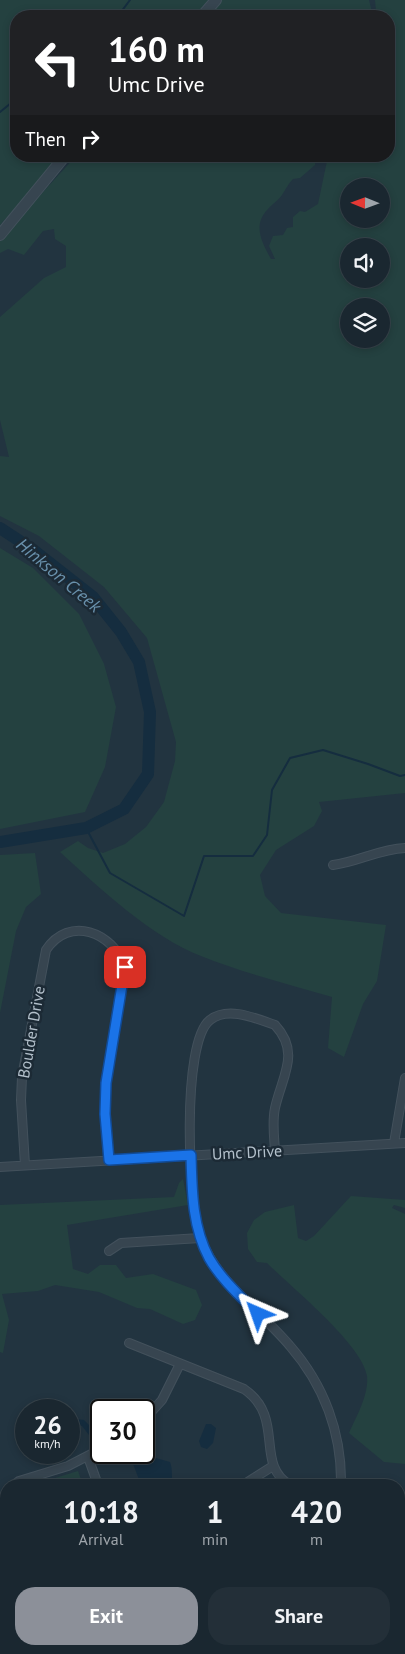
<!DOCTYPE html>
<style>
:root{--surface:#1a2730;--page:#232f38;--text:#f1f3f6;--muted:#9fa5ab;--line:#38444c;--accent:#8c9099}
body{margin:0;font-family:"PT Sans",sans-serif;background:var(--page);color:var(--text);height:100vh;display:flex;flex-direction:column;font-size:19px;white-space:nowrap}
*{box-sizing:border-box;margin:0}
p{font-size:16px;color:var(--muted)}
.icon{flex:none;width:28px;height:28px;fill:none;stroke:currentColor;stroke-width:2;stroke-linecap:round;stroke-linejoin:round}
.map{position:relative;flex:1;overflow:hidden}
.details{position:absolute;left:0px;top:1479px;width:405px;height:176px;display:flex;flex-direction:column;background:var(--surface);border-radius:20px 20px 0 0;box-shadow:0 2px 8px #0003,0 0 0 1px var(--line)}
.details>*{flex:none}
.guide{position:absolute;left:10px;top:10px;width:385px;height:152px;border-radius:20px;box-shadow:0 2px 8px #0003,0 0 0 1px var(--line);background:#202124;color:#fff;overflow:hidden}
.needle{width:32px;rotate:271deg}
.tools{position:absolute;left:340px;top:178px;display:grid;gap:10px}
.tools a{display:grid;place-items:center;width:50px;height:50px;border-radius:50%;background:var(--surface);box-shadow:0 2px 8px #0003,0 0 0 1px var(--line);font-size:25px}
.speed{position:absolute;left:15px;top:1399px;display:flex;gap:10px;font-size:25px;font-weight:700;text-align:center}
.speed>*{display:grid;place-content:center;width:65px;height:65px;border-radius:50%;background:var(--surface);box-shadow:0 2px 8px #0003,0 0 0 1px var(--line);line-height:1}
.speed small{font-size:12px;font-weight:400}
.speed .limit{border:2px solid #111;border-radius:8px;background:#fff;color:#111}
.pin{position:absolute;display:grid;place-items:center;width:42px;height:42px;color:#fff;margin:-21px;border-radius:10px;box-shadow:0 2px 8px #0006}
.me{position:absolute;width:55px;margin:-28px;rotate:317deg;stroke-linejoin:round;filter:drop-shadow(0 0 4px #0008)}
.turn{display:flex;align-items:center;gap:18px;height:105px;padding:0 15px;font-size:22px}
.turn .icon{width:65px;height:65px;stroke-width:2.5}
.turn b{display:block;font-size:35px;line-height:42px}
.then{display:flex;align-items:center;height:48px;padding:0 15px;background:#0003;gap:10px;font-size:19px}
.eta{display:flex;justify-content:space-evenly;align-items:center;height:85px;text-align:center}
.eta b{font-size:30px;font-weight:600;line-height:35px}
.primary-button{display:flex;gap:10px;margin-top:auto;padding:10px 15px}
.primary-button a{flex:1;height:58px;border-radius:20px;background:var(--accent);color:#fff;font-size:20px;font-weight:600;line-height:58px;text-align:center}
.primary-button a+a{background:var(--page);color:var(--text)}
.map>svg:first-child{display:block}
.green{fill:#244140;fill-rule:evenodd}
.water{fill:#152d3f}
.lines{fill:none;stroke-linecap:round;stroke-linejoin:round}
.stream{stroke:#152d3f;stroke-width:2}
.river{stroke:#152d3f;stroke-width:12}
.minor-casing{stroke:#43515c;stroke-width:10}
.tertiary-casing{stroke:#43515c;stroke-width:12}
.minor{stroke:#374550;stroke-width:8}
.tertiary{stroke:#374550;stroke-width:10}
.route-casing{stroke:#114b97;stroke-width:12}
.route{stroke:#1a73e8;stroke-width:9}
.labels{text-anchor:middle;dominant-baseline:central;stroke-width:5;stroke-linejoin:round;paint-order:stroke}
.street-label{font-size:16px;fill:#b3c0cb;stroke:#1c2a35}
.water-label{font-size:18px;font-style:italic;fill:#6991ac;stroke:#1c2a35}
</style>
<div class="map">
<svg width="405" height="1654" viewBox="0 0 405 1654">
<rect width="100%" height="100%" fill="#223440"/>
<path class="green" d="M0,0H209L194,16H16V156H63L0,225Z
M220,0H369L373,16H205Z
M375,0H405V793L319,802L322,811L314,826L276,850L260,875L265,896L281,913L386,925L377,981L363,1004L344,1057L328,1048L332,997C289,984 243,973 201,956C153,938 98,887 60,852L78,841L88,848L103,853L125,844L146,827L164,802L175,761L176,742L147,638L104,587L39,536L0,516V456L9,457L0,420V317L44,278L66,267V246L55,239L54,229L43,231L24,255L8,249L0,253V239L76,156H315V165L300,178L293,179C288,184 286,189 282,195C279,200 272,204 268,209C252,225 262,243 271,259H275L269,246L273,236L283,235L287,228L293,227V217L300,211L305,212L318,204L328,156H389V16H383L382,11H376ZM349,186H381V219H349ZM349,246H381V279H349ZM349,306H381V339H349Z
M0,548L33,568L79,614L104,664L116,707L105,767L85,812L0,829Z
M35,853L41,894L26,907L16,931L0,1013V855Z
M183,1179L188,1205L67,1225L73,1269L88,1274L100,1265H116L126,1278L153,1274L196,1290L202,1305L195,1320L183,1324L150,1309L137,1308L99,1292L55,1285L38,1291L2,1294L9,1320L3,1353L0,1352V1205L174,1197L179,1183Z
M351,1196L405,1200V1208L394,1205L392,1208L405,1214V1464L384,1462L349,1433C356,1417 369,1395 367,1376C363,1345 290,1286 267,1263L257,1262L248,1249L247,1233L254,1220L265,1212L294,1205L298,1238L306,1241L314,1236Z
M78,1471L83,1485H32Z"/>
<path class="water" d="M76,1419L84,1420L92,1428L99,1430V1434L89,1435L82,1426L76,1424Z
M206,1424H211L216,1428L213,1443L207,1449L201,1447L199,1441Z
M144,1449L156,1458L170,1462C173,1469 171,1477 173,1485H141L132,1461L119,1453L144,1452Z"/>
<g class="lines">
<path class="stream" d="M118,16L130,0
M0,112L16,99
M86,828L110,873L184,916L204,856H253L267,835L272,790L290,758L323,750L368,764L400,776L405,775"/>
<path class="river" d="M0,528L32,549L93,597L121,632L139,662L150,712L148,774L124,809L86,828L0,842"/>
<defs>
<path id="minor" d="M333,865C358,862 379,849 405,848
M394,1143L405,1078
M275,1150C274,1136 272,1122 275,1108C282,1076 301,1053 275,1025C255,1018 228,1006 210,1020C181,1042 188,1205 201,1239C218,1284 260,1310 290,1346C324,1385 342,1433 341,1485
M25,1165L21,1100L22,1077L46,950C69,915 113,932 125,967L106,1083L105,1114L109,1160
M0,1167L405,1143
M109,1251L121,1243L200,1238
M129,1343L244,1389C286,1418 254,1464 290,1485
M144,1420L162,1400L180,1364
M88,1457L98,1485
M14,1485L19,1481L68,1466L101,1449
M243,1485L273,1466
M0,1579L6,1580
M335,1654V1649
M396,1654L405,1650"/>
<path id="tertiary" d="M202,16L216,0
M0,235L65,156"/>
</defs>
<use href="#minor" class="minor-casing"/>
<use href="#tertiary" class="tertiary-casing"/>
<use href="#minor" class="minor"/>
<use href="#tertiary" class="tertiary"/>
</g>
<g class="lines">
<defs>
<path id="route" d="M125,967L106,1083L105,1114L109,1160L191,1155C192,1190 192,1226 209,1258C221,1279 241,1297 258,1314"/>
</defs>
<use href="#route" class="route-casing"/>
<use href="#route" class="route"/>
</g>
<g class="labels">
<g class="street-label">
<text transform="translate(31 1032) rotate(-80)">Boulder Drive</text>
<text transform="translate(247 1152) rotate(-3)">Umc Drive</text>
</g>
<g class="water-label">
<text transform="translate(59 575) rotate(40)">Hinkson Creek</text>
</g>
</g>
</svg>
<div class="tools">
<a><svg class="needle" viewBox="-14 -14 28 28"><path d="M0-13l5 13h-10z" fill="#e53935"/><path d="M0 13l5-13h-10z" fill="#9fa5ab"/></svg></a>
<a><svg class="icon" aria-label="sound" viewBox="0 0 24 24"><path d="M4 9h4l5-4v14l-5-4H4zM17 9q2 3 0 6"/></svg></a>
<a><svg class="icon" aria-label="layers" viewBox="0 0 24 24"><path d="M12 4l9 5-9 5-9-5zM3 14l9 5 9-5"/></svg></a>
</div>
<div class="speed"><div>26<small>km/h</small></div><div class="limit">30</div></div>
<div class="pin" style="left:125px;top:967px;background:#d93025"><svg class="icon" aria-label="arrive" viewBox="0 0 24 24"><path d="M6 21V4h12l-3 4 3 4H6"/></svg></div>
<svg class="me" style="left:258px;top:1314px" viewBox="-20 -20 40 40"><path d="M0-17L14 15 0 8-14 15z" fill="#1a73e8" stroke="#fff" stroke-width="4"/></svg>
<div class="guide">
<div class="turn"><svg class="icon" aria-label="left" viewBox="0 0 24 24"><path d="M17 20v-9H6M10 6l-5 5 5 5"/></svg><div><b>160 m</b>Umc Drive</div></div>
<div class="then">Then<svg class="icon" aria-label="right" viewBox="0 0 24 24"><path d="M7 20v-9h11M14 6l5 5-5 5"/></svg></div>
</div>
<section class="details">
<div class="eta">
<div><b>10:18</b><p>Arrival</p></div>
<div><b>1</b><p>min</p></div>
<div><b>420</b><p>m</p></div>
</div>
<div class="primary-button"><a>Exit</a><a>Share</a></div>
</section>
</div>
